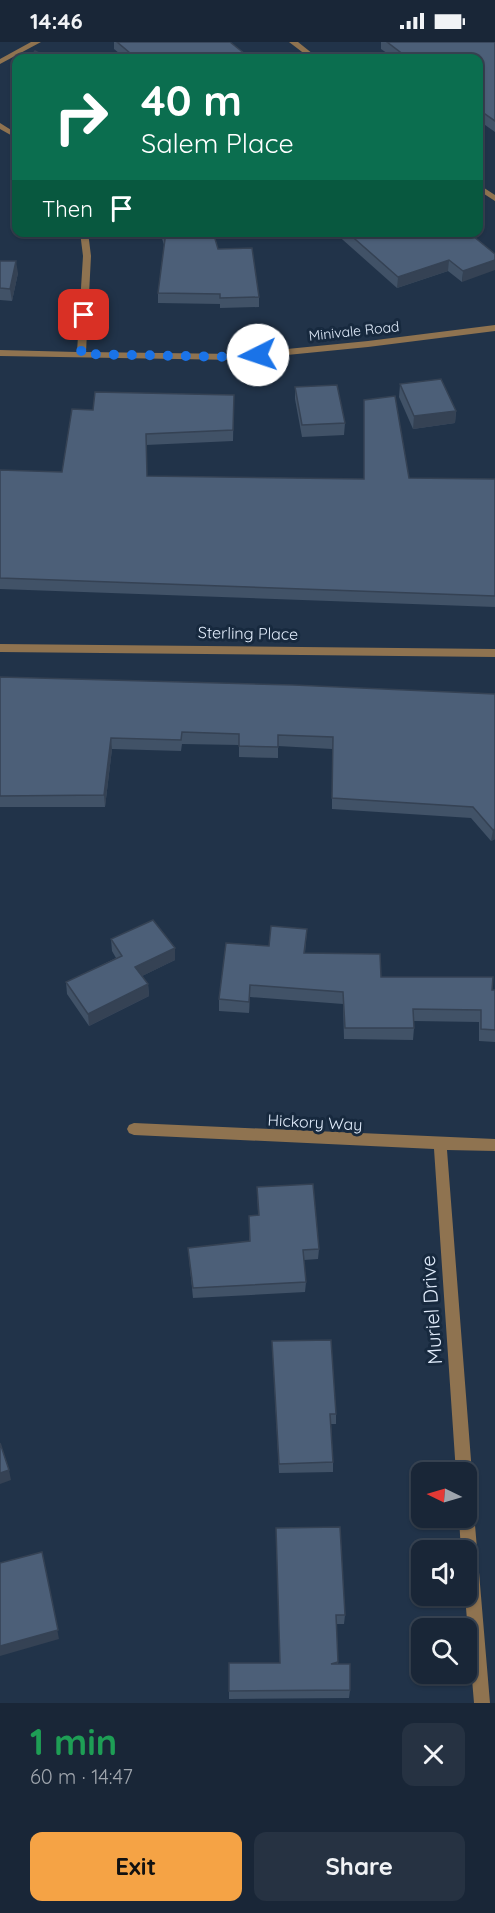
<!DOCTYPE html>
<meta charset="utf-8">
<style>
:root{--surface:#192637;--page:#263242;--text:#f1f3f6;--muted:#9fa5ad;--line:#374352;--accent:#f5a345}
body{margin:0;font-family:Quicksand,sans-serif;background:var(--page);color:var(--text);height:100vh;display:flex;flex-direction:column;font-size:22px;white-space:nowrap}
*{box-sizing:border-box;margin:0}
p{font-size:20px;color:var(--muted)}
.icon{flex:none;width:33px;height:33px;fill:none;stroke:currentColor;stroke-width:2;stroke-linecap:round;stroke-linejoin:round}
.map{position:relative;height:1661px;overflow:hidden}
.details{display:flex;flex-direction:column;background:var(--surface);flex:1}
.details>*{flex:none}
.guide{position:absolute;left:12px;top:12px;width:471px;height:183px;border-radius:12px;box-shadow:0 2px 4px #0004,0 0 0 2px var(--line);background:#0b6e4f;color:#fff;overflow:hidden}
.needle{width:39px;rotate:275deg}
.tools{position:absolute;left:411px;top:1420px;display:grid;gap:12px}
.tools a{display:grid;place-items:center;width:66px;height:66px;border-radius:12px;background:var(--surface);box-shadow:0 2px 4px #0004,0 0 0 2px var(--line);font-size:30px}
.pin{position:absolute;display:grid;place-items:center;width:51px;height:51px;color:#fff;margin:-26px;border-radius:12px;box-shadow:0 3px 9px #0006}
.me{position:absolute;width:66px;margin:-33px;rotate:266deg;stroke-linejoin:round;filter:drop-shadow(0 0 4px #0008)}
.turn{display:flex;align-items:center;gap:21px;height:126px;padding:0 30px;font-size:27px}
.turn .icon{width:78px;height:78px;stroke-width:2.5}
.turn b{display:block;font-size:42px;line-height:51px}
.then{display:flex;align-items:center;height:57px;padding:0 30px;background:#0003;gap:12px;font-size:22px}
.round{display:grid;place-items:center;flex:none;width:63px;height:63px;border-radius:12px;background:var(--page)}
.headline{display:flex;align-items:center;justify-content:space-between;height:102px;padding:0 30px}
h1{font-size:36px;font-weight:700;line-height:45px;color:#1e9e55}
.action{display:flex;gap:12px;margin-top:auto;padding:12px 30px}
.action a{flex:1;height:69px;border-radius:12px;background:var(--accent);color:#111;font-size:24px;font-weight:700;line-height:69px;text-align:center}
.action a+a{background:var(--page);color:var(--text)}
.status{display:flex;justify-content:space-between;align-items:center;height:42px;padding:0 30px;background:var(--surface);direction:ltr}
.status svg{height:16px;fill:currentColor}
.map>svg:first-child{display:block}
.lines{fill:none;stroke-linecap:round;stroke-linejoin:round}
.street{fill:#8f7350;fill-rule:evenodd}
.wall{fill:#415267}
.shaded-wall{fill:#354254}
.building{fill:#4c5f78;stroke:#354254;stroke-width:1.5}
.route{stroke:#1a73e8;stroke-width:10;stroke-dasharray:0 18}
.labels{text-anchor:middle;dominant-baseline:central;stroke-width:6;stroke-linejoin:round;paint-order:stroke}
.far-street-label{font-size:14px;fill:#e3eefd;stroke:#17293e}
.street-label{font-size:16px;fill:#e3eefd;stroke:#17293e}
.near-street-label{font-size:20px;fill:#e3eefd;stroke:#17293e}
</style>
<div class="status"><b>14:46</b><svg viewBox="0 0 49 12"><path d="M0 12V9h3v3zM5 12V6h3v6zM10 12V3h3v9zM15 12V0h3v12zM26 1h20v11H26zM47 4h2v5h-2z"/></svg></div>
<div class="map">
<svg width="495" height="1661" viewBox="0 0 495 1661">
<rect width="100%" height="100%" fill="#213349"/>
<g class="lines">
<path class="street" d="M31,0H41L0,22V17Z
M289,0H298L318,16H310Z
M0,81L16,91V96L0,87Z
M478,142L495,153V159L478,148Z
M80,190H88L91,214L86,310L236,312L368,299L495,283V289L368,305L236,318L0,314V308L77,310L83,214Z
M0,602L495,607V615L0,610Z
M134,1081L495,1097V1109L447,1108L472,1431L469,1436L466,1437V1431H456L434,1107L134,1093L129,1091L127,1087L129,1083Z
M466,1464L471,1466L474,1471L490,1661H474L465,1554H466V1509H461L459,1476H466Z"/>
</g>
<path class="wall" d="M114,0H230L250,16H125L114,7Z
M381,0H495V90L478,78V16H394L381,7Z
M160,190H213L218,207L259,255V265L220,266V262L158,261V251L164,203Z
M334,190H468L462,240L448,229L397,246Z
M0,219L18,231L12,259L0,258Z
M400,342L456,369L455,381L413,387L399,355Z
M295,345L345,381L344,393L302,395L295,357Z
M234,353L233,399L146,403L147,434L364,437V358L409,436L495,437V565L0,547V428L62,430L93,368Z
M0,635L495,652V797L491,799L471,776L332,767V707L278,704V716L239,715V703L182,702L181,709L112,707L105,765H0Z
M307,887L305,911L381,935L495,948V1000L479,999V980L414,979V986L413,998L344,997L343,962L250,955L249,971L219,969V957Z
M111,897L175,906V918L142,934L148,942L149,954L89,984L67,952L66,940L116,916L112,909Z
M257,1145L319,1207L318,1217L304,1218L306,1240L305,1250L193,1256L188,1206L249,1199V1174L258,1173Z
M272,1299L336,1372V1382H331L333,1420V1430L279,1431Z
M276,1486L345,1573L344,1582H336L338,1622L350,1648L349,1656L229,1657V1649L280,1621Z"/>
<path class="shaded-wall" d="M449,218L448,229L397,246L398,235Z
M495,218V228L462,240L463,229Z
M16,219L18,231L12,259L10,247Z
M456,369L455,381L413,387L414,374Z
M111,696L112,707L105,765L104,753Z
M495,787V797L491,799L493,788Z
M175,906V918L136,937L135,925Z
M148,942L149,954L89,984L88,972Z
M250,943V955L249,971V960Z
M9,1428L11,1438L0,1442V1431Z
M42,1510L59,1597L0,1614V1604Z"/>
<path class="building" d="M117,0H230L250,16H136Z
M387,0H495V79L478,67V16H408Z
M35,9L49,16H30Z
M163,190H213L218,207L252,206L259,255L220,256V252L158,251L165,197Z
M347,190H468L495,212V218L463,229L449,218L398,235Z
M0,219H16L10,247L0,246Z
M441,337L456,369L414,374L400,342Z
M337,343L345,381L302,383L295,345Z
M95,350L234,353L233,388L146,392L147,434L364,437V358L395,354L409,436L495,437V554L0,536V428L62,430L72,367L93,368Z
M0,635L294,643L495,652V787L493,788L473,765L332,756L333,695L278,693V705L239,704V692L182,690L181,698L111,696L104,753L0,754Z
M153,878L175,906L135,925L148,942L88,972L66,940L122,914L111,897Z
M271,884L307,887L304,911L380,912L381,935H493L492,948H495V988L481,987V968L413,967L414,986H345L343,950L250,943L249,960L219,957L226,901L269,904Z
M313,1142L319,1207L303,1208L306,1240L193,1246L188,1206L250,1199L249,1174L259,1173L257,1145Z
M331,1298L336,1372H330L333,1420L279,1422L272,1299Z
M0,1401L9,1428L0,1431Z
M340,1485L345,1573H336L338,1620L331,1622H350V1648L229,1649V1621H280L276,1486Z
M42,1510L58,1588L0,1604V1521Z"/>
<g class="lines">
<path class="route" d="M84,273L81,312L236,315L258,313"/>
</g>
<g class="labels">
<g class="far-street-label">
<text transform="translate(354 289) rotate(-6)">Minivale Road</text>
</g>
<g class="street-label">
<text transform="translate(248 591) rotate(1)">Sterling Place</text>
<text transform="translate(315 1080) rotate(3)">Hickory Way</text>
</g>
<g class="near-street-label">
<text transform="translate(431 1268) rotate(-94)">Muriel Drive</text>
</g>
</g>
</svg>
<div class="tools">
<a><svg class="needle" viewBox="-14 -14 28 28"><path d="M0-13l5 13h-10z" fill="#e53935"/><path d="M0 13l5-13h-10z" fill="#9fa5ad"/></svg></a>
<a><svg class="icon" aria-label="sound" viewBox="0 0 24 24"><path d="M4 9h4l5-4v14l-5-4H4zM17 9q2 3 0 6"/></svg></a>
<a><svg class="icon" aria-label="search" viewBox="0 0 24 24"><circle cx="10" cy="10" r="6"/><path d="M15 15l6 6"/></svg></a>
</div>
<div class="pin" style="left:84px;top:273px;background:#d93025"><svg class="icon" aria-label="arrive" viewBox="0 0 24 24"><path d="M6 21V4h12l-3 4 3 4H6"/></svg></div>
<svg class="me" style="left:258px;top:313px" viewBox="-20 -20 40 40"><circle r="19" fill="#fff"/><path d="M0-13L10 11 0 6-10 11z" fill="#1a73e8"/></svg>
<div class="guide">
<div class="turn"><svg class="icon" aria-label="right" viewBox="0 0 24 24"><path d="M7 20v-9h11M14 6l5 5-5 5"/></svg><div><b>40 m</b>Salem Place</div></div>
<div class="then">Then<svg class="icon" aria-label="arrive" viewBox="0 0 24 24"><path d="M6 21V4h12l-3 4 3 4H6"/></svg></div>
</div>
</div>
<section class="details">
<div class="headline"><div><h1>1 min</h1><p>60 m · 14:47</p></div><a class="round"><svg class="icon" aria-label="close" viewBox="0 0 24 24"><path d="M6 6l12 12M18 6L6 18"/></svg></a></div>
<div class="action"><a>Exit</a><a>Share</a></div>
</section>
